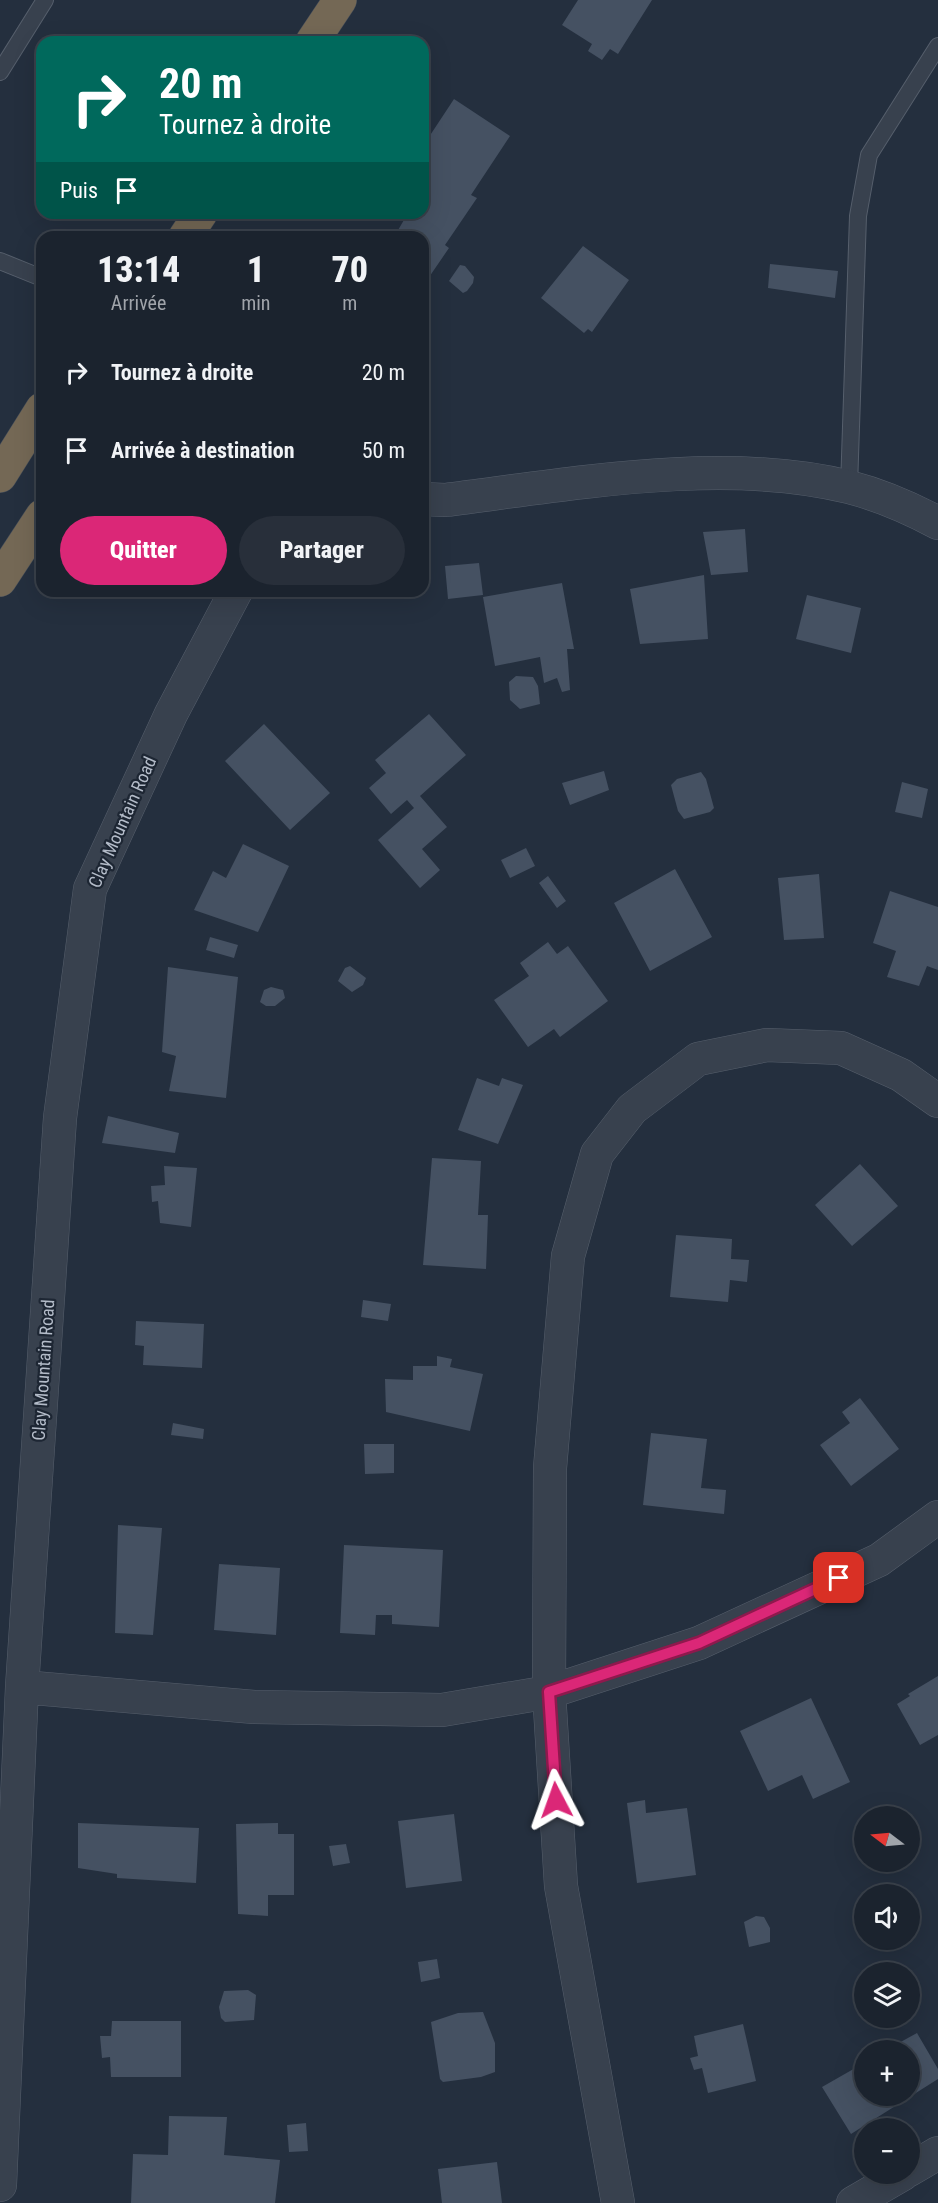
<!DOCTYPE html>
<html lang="fr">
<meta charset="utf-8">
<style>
:root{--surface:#1b232e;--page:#282f3a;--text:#f1f3f6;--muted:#a0a4aa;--line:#39404a;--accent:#db2777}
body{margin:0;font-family:"Roboto Condensed",sans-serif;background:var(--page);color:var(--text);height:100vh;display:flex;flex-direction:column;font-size:22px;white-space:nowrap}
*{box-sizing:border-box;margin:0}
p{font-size:20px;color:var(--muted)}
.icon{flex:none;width:33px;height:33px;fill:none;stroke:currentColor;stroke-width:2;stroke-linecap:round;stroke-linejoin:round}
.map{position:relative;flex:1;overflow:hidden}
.side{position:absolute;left:36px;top:231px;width:393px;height:366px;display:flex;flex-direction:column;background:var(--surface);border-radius:18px;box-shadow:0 6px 24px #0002,0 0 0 2px var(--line)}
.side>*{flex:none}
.banner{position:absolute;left:36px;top:36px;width:393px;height:183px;border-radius:18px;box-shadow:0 6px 24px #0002,0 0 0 2px var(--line);background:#00695c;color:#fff;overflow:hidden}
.needle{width:39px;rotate:286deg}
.tools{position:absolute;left:854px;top:1806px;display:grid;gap:12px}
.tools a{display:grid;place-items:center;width:66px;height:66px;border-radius:50%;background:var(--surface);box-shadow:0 6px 24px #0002,0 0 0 2px var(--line);font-size:30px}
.pin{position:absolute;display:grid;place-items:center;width:51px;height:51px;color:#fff;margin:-26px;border-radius:12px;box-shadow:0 3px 9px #0006}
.me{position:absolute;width:66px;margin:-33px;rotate:356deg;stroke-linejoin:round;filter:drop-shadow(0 0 4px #0008)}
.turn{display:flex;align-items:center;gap:21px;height:126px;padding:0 24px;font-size:27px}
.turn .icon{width:78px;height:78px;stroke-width:2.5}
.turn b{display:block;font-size:42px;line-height:51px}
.then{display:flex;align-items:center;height:57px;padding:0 24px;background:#0003;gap:12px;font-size:22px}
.eta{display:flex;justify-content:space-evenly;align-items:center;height:102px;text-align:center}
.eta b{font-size:36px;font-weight:800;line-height:42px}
.cta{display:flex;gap:12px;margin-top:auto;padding:12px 24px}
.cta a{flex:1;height:69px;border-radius:36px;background:var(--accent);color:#fff;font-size:24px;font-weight:800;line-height:69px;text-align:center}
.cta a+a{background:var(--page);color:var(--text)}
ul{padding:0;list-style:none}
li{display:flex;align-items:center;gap:18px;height:78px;padding:0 24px}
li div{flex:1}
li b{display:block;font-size:22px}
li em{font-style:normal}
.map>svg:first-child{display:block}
.building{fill:#455162}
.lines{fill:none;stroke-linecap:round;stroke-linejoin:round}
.lane-casing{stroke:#565f6c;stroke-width:18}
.street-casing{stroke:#565f6c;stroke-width:34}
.highway-casing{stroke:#434c59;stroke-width:34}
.lane{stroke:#38414e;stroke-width:16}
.street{stroke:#38414e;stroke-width:33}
.highway{stroke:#746855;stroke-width:33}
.route-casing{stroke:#8e194d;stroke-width:15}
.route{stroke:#db2777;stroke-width:10}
.labels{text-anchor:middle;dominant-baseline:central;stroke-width:4.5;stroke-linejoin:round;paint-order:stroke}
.street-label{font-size:18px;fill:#b4bcc9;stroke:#1d2633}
</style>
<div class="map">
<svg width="938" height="2203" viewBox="0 0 938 2203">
<rect width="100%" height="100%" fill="#242f3e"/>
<path class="building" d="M578,0H652L618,54L610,49L602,60L588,51L592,44L562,25Z
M454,99L510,136L471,195L477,198L445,245L449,248L423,286V237H394L408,213H423V146Z
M583,246L629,280L592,332L588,329L584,333L541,298Z
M770,264L838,271L835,298L768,288Z
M460,265L465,266L474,277L473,283L467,291L463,293L449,281Z
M745,529L748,572L711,575L703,532Z
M479,563L483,595L448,599L445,566Z
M704,575L708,639L640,644L630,589Z
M562,583L574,649H567L570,690L562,692L557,678L544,683L540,657L495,666L483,597Z
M807,595L861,608L851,653L796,639Z
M516,676L533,677L538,686L540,704L520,709L510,700L509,682Z
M429,714L466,755L420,796L447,827L422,849L440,870L420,888L378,840L414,808L407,800L391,814L369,788L386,773L375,760Z
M264,724L330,793L290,830L225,761Z
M604,771L609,790L570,805L562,783Z
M701,772L706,779L714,808L710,812L684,819L678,811L671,785L677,779Z
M902,782L928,789L922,818L895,812Z
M243,844L289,866L258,932L194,910L213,871L226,878Z
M526,848L535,866L510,878L501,860Z
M675,869L712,937L650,971L614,903Z
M819,874L824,938L784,940L778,878Z
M548,876L566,901L557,908L539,883Z
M890,891L938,907V970L927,966L919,986L887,977L896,951L873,943Z
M210,937L238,945L234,958L206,950Z
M548,942L557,954L568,946L608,1001L560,1037L554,1029L528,1047L494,1000L529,976L520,963Z
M350,966L366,978L363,985L352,992L338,981L345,968Z
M168,967L238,977L226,1098L169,1091L176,1056L162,1052Z
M271,987L283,990L285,998L275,1006H266L260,1002L264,990Z
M477,1078L499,1086L502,1078L523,1085L498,1144L458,1130Z
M108,1116L179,1133L175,1153L102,1143Z
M432,1158L481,1161L478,1215H488L486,1269L423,1265Z
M860,1164L898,1206L852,1246L815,1205Z
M164,1166L197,1168L191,1227L160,1223L158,1201L152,1202L151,1186L165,1185Z
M676,1235L732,1239L731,1259L749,1260L747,1282L730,1280L728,1302L670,1297Z
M363,1300L391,1304L388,1321L361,1317Z
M136,1321L204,1324L202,1368L143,1365L144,1346L135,1345Z
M437,1356L452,1359L450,1367L483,1374L470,1431L386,1412L385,1379L413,1380V1366H437Z
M860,1398L899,1449L851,1486L820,1445L850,1423L842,1412Z
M173,1423L204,1429L203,1439L171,1435Z
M651,1433L707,1439L701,1488L726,1490L724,1514L643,1505Z
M364,1444H394V1473L365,1474Z
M118,1525L162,1528L153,1635L115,1633Z
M344,1545L443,1550L439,1627L392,1624V1615H376L375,1635L340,1633Z
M219,1564L280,1568L276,1635L214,1630Z
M938,1676V1735L920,1745L897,1704L910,1696L908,1694Z
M811,1698L850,1782L813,1799L802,1775L768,1791L740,1731Z
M645,1800L646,1813L687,1808L696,1875L637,1883L627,1803Z
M454,1814L462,1881L406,1888L398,1821Z
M78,1823L199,1828L196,1883L117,1878V1874L78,1868Z
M278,1823V1834H294V1895H268V1916L238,1914L236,1824Z
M346,1844L350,1863L333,1866L329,1846Z
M756,1916L764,1917L770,1928V1942L749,1947L744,1922Z
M437,1959L440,1978L421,1982L418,1962Z
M248,1990L256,1995L254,2020L225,2022L221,2018L219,2007L224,1991Z
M483,2012L495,2043V2072L481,2077L443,2082L440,2079L431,2022L458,2013Z
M112,2021H181V2077H111L110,2057L102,2058L100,2036H111Z
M743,2024L756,2081L708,2093L702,2068L694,2070L690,2058L698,2056L694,2036Z
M917,2033L938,2069V2079L851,2134L822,2087L864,2063V2096H909V2050H886Z
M169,2116L227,2117L224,2155L280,2160L275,2203H131L133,2154L168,2155Z
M306,2123L308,2151L289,2152L287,2125Z
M497,2162L502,2203H442L438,2169Z"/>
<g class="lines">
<defs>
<path id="lane" d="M0,72L45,0
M0,261L42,278
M849,487L858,216L869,155L938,46"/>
<path id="street" d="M423,499L445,500C572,484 724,456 849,487C880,495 910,508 938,523
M22,1687L254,1707L442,1710L549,1692L699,1643L879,1560L938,1517
M909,2170L938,2153
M0,2185L22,1687L60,1118L90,889L171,714L236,591
M618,2203L561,1886L549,1692L550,1468L568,1256L597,1154L632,1109L698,1059L767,1045L841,1048L901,1075L938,1101
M853,2203L903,2174"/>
<path id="highway" d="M312,42L340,0
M185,237L201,213
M0,476L42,409
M0,580L42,516"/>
</defs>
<use href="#lane" class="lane-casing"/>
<use href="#street" class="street-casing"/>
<use href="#highway" class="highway-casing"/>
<use href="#lane" class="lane"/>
<use href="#street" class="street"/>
<use href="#highway" class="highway"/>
</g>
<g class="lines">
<defs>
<path id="route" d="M556,1800L549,1692L699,1643L839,1578"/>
</defs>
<use href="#route" class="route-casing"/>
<use href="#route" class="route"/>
</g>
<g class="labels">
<g class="street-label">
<text transform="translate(122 822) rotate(-66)">Clay Mountain Road</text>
<text transform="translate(43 1370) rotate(-86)">Clay Mountain Road</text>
</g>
</g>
</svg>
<div class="tools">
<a><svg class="needle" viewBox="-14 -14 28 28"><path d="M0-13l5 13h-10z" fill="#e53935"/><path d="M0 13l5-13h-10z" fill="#a0a4aa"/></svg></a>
<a><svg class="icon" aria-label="sound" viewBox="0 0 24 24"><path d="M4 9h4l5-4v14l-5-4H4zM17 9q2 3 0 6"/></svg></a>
<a><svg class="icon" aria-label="layers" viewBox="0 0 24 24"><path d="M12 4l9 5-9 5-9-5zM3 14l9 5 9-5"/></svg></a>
<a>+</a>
<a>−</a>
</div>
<div class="pin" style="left:839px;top:1578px;background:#d93025"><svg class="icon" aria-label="arrive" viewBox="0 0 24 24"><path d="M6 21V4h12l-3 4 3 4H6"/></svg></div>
<svg class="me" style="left:556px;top:1800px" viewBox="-20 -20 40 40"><path d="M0-17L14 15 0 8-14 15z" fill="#db2777" stroke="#fff" stroke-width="4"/></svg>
<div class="banner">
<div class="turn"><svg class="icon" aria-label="right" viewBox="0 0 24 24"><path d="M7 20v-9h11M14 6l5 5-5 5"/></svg><div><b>20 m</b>Tournez à droite</div></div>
<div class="then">Puis<svg class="icon" aria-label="arrive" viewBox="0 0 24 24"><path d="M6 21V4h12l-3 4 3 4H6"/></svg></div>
</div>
<section class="side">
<div class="eta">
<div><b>13:14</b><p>Arrivée</p></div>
<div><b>1</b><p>min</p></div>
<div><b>70</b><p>m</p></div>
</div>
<ul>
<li><svg class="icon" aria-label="right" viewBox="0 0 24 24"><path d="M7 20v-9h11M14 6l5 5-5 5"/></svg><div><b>Tournez à droite</b></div><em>20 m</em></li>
<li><svg class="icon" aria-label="arrive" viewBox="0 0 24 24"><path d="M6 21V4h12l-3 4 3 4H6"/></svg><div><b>Arrivée à destination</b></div><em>50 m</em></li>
</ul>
<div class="cta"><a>Quitter</a><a>Partager</a></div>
</section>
</div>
